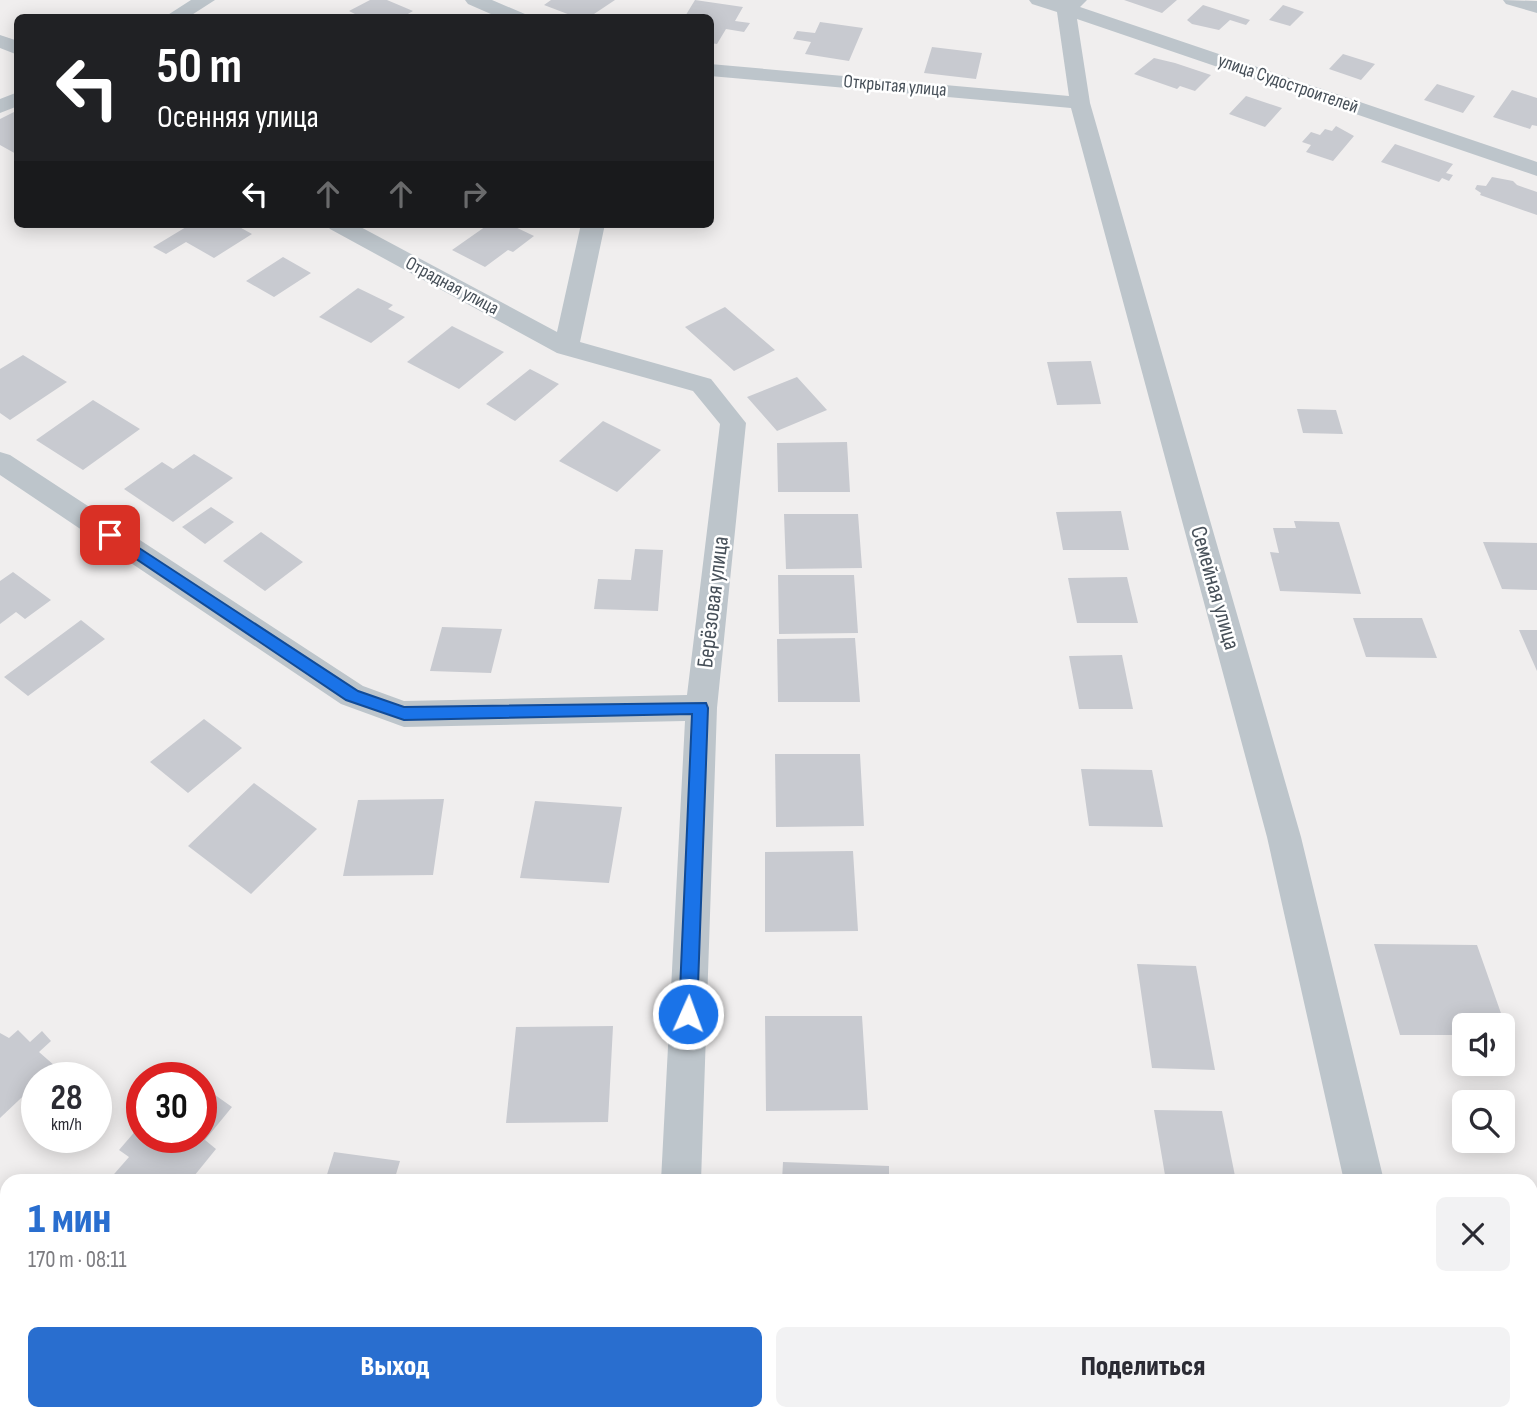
<!DOCTYPE html>
<html lang="ru">
<meta charset="utf-8">
<style>
:root{--surface:#fff;--page:#f2f2f3;--text:#2b2b33;--muted:#7c7c81;--accent:#296ecf}
body{margin:0;font-family:"Sofia Sans Condensed",sans-serif;background:var(--page);color:var(--text);height:100vh;display:flex;flex-direction:column;font-size:26px;white-space:nowrap}
*{box-sizing:border-box;margin:0}
p{font-size:23px;color:var(--muted)}
.icon{flex:none;width:38px;height:38px;fill:none;stroke:currentColor;stroke-width:2;stroke-linecap:round;stroke-linejoin:round}
.map{position:relative;flex:1;overflow:hidden}
.drawer{position:absolute;left:0px;top:1174px;width:1538px;height:247px;display:flex;flex-direction:column;background:var(--surface);border-radius:21px 21px 0 0;box-shadow:0 4px 18px #0003}
.drawer>*{flex:none}
.hud{position:absolute;left:14px;top:14px;width:700px;height:214px;border-radius:10px;box-shadow:0 4px 18px #0003;background:#202124;color:#fff;overflow:hidden}
.controls{position:absolute;left:1452px;top:1013px;display:grid;gap:14px}
.controls a{display:grid;place-items:center;width:63px;height:63px;border-radius:10px;background:var(--surface);box-shadow:0 4px 18px #0003;font-size:35px}
.speed{position:absolute;left:21px;top:1062px;display:flex;gap:14px;font-size:35px;font-weight:700;text-align:center}
.speed>*{display:grid;place-content:center;width:91px;height:91px;border-radius:50%;background:var(--surface);box-shadow:0 4px 18px #0003;line-height:1}
.speed small{font-size:18px;font-weight:400}
.speed .limit{border:10px solid #d22;background:#fff;color:#111}
.pin{position:absolute;display:grid;place-items:center;width:60px;height:60px;color:#fff;margin:-30px;border-radius:14px;box-shadow:0 4px 10px #0006}
.me{position:absolute;width:77px;margin:-38px;rotate:2deg;stroke-linejoin:round;filter:drop-shadow(0 0 5px #0008)}
.turn{display:flex;align-items:center;gap:24px;height:147px;padding:0 28px;font-size:32px}
.turn .icon{width:91px;height:91px;stroke-width:2.5}
.turn b{display:block;font-size:49px;line-height:60px}
.lanes{display:flex;align-items:center;height:66px;padding:0 28px;background:#0003;justify-content:center;gap:35px;direction:ltr}
.lanes .off{opacity:.35}
.round{display:grid;place-items:center;flex:none;width:74px;height:74px;border-radius:10px;background:var(--page)}
.head{display:flex;align-items:center;justify-content:space-between;height:119px;padding:0 28px}
h1{font-size:42px;font-weight:800;line-height:52px;color:var(--accent)}
.primary-button{display:flex;gap:14px;margin-top:auto;padding:14px 28px}
.primary-button a{flex:1;height:80px;border-radius:10px;background:var(--accent);color:#fff;font-size:28px;font-weight:800;line-height:80px;text-align:center}
.primary-button a+a{background:var(--page);color:var(--text)}
.map>svg:first-child{display:block}
.building{fill:#c8cad0}
.lines{fill:none;stroke-linecap:round;stroke-linejoin:round}
.street{fill:#bdc5cb;fill-rule:evenodd}
.route{fill:#1a73e8;stroke:#114b97;stroke-width:2}
.labels{text-anchor:middle;dominant-baseline:central;stroke-width:5;stroke-linejoin:round;paint-order:stroke}
.far-street-label{font-size:19px;fill:#475059;stroke:#fff}
.street-label{font-size:23px;fill:#475059;stroke:#fff}
</style>
<div class="map">
<svg width="1537" height="1420" viewBox="0 0 1537 1420">
<rect width="100%" height="100%" fill="#f0eeee"/>
<path class="building" d="M370,0H387L413,11L401,18H363L349,11Z
M551,0H615L588,18H578L544,5Z
M695,0L743,7L735,21L750,23L744,32L726,29L717,44L710,43V18H684Z
M1124,0H1177L1162,13Z
M1203,5L1250,20L1246,25L1230,20L1219,30L1192,24L1187,20Z
M1283,5L1304,12L1290,26L1269,20Z
M820,22L863,28L849,61L805,54L811,42L793,39L797,31L815,33Z
M932,47L982,53L976,79L924,73Z
M1343,54L1375,64L1361,80L1329,69Z
M1154,58L1175,63L1211,75L1195,91L1180,86L1177,89L1134,74Z
M1437,84L1475,96L1463,113L1424,100Z
M1512,90L1537,98V126L1532,125L1530,129L1493,117Z
M1246,96L1282,108L1265,127L1229,114Z
M18,110V155L0,145V119Z
M1336,126L1354,136L1333,161L1306,152L1311,145L1302,142L1311,132L1320,135L1325,129L1332,131Z
M1395,144L1453,164L1446,173L1453,175L1449,181L1442,178L1439,182L1381,162Z
M1492,177L1513,181L1517,185L1537,192V215L1480,195L1481,193L1475,189L1477,185L1486,186Z
M191,224H234L252,234L214,258L186,242L166,254L153,247Z
M489,224H509L534,236L513,252L508,250L485,267L452,250Z
M283,257L311,273L274,297L246,281Z
M358,288L393,305L388,309L405,317L371,343L319,317Z
M725,307L775,350L734,371L685,327Z
M452,326L504,352L459,389L407,362Z
M23,355L67,382L10,420L0,413V369Z
M1091,361L1101,404L1057,405L1047,362Z
M530,369L559,384L515,421L486,404Z
M797,377L827,410L777,431L747,397Z
M93,400L140,429L83,470L36,440Z
M1297,409L1336,410L1343,434L1303,433Z
M603,421L661,450L617,492L559,461Z
M847,442L850,492H778L777,443Z
M194,454L233,478L173,522L124,489L162,462L173,469Z
M211,507L234,522L205,544L182,527Z
M1121,511L1129,550H1063L1056,512Z
M784,514H858L862,568L786,569Z
M1294,521L1339,522L1361,594L1280,591L1270,552L1279,553L1273,528H1296Z
M261,532L303,562L265,591L223,561Z
M1483,542L1537,543V590L1502,589Z
M635,549L663,550L658,611L594,609L598,579L631,580Z
M13,572L51,600L25,619L16,612L0,624V581Z
M778,575H854L858,633L779,634Z
M1127,577L1138,623H1077L1068,578Z
M1353,618H1422L1437,658L1366,657Z
M81,620L105,639L28,696L4,677Z
M442,627L502,629L491,673L430,671Z
M1519,630H1537V671Z
M855,638L860,702H778L777,639Z
M1122,655L1133,709H1079L1069,656Z
M204,719L242,748L188,793L150,762Z
M775,754H860L864,826L776,827Z
M1081,769L1152,770L1163,827L1089,826Z
M254,783L317,829L251,894L188,846Z
M444,799L433,875L343,876L358,800Z
M535,801L622,807L609,883L520,878Z
M853,851L858,931L765,932V852Z
M1374,944L1477,945L1509,1036H1503V1026H1465V1035H1400Z
M1137,964L1196,966L1215,1070L1152,1068Z
M765,1016H862L868,1110L766,1111Z
M613,1026L608,1122L506,1123L516,1027Z
M18,1030L30,1042L42,1031L51,1041L39,1052L55,1066L42,1078H37V1083L0,1118V1033L9,1038Z
M201,1085L232,1107L205,1140L216,1149L190,1181H108L129,1157L119,1150L138,1128L142,1130V1138H201Z
M1154,1110L1222,1111L1236,1181H1166Z
M334,1152L400,1161L394,1181H325Z
M783,1162L889,1166V1181H782Z
M0,1360L7,1367V1389L0,1397Z
M67,1414H102L108,1420H62Z
M757,1414H872V1420H757Z"/>
<g class="lines">
<path class="street" d="M191,0H215L187,18H163Z
M465,0H492L525,14L527,18H500L468,4Z
M1029,0H1087L1080,7L1537,162V176L1077,19L1090,103L1301,837L1384,1181H1344L1267,837L1071,108L710,76V64L1069,96L1057,12L1032,4Z
M1503,0L1537,1V13L1506,4Z
M0,35L18,41V55L0,48Z
M18,92V106L0,113V99Z
M326,224H355L557,332L581,224H605L580,342L711,379L746,423L717,708L701,1181H661L685,721L404,727L341,704L0,475V452L10,455L363,686L404,701L687,695L720,424L693,391L557,353L330,229Z
M0,1246L7,1249V1293L0,1290Z
M651,1414H695V1420H651Z
M1395,1414H1439L1441,1420H1397Z"/>
</g>
<path class="route" d="M110,529L358,691L404,707L706,703L708,708L697,1014L695,1020L688,1023L681,1020L679,1014L692,714L404,720L346,700L105,538L103,535Z"/>
<g class="labels">
<g class="far-street-label">
<text transform="translate(1288 84) rotate(19)">улица Судостроителей</text>
<text transform="translate(895 86) rotate(5)">Открытая улица</text>
<text transform="translate(452 286) rotate(28)">Отрадная улица</text>
</g>
<g class="street-label">
<text transform="translate(1215 588) rotate(74)">Семейная улица</text>
<text transform="translate(713 602) rotate(-83)">Берёзовая улица</text>
</g>
</g>
</svg>
<div class="controls">
<a><svg class="icon" aria-label="sound" viewBox="0 0 24 24"><path d="M4 9h4l5-4v14l-5-4H4zM17 9q2 3 0 6"/></svg></a>
<a><svg class="icon" aria-label="search" viewBox="0 0 24 24"><circle cx="10" cy="10" r="6"/><path d="M15 15l6 6"/></svg></a>
</div>
<div class="speed"><div>28<small>km/h</small></div><div class="limit">30</div></div>
<div class="pin" style="left:110px;top:535px;background:#d93025"><svg class="icon" aria-label="arrive" viewBox="0 0 24 24"><path d="M6 21V4h12l-3 4 3 4H6"/></svg></div>
<svg class="me" style="left:688px;top:1014px" viewBox="-20 -20 40 40"><circle r="17" fill="#1a73e8" stroke="#fff" stroke-width="3"/><path d="M0-11L8 9 0 5-8 9z" fill="#fff"/></svg>
<div class="hud">
<div class="turn"><svg class="icon" aria-label="left" viewBox="0 0 24 24"><path d="M17 20v-9H6M10 6l-5 5 5 5"/></svg><div><b>50 m</b>Осенняя улица</div></div>
<div class="lanes"><svg class="icon" aria-label="left" viewBox="0 0 24 24"><path d="M17 20v-9H6M10 6l-5 5 5 5"/></svg><svg class="icon off" aria-label="ahead" viewBox="0 0 24 24"><path d="M12 20V5M6 11l6-6 6 6"/></svg><svg class="icon off" aria-label="ahead" viewBox="0 0 24 24"><path d="M12 20V5M6 11l6-6 6 6"/></svg><svg class="icon off" aria-label="right" viewBox="0 0 24 24"><path d="M7 20v-9h11M14 6l5 5-5 5"/></svg></div>
</div>
<section class="drawer">
<div class="head"><div><h1>1 мин</h1><p>170 m · 08:11</p></div><a class="round"><svg class="icon" aria-label="close" viewBox="0 0 24 24"><path d="M6 6l12 12M18 6L6 18"/></svg></a></div>
<div class="primary-button"><a>Выход</a><a>Поделиться</a></div>
</section>
</div>
